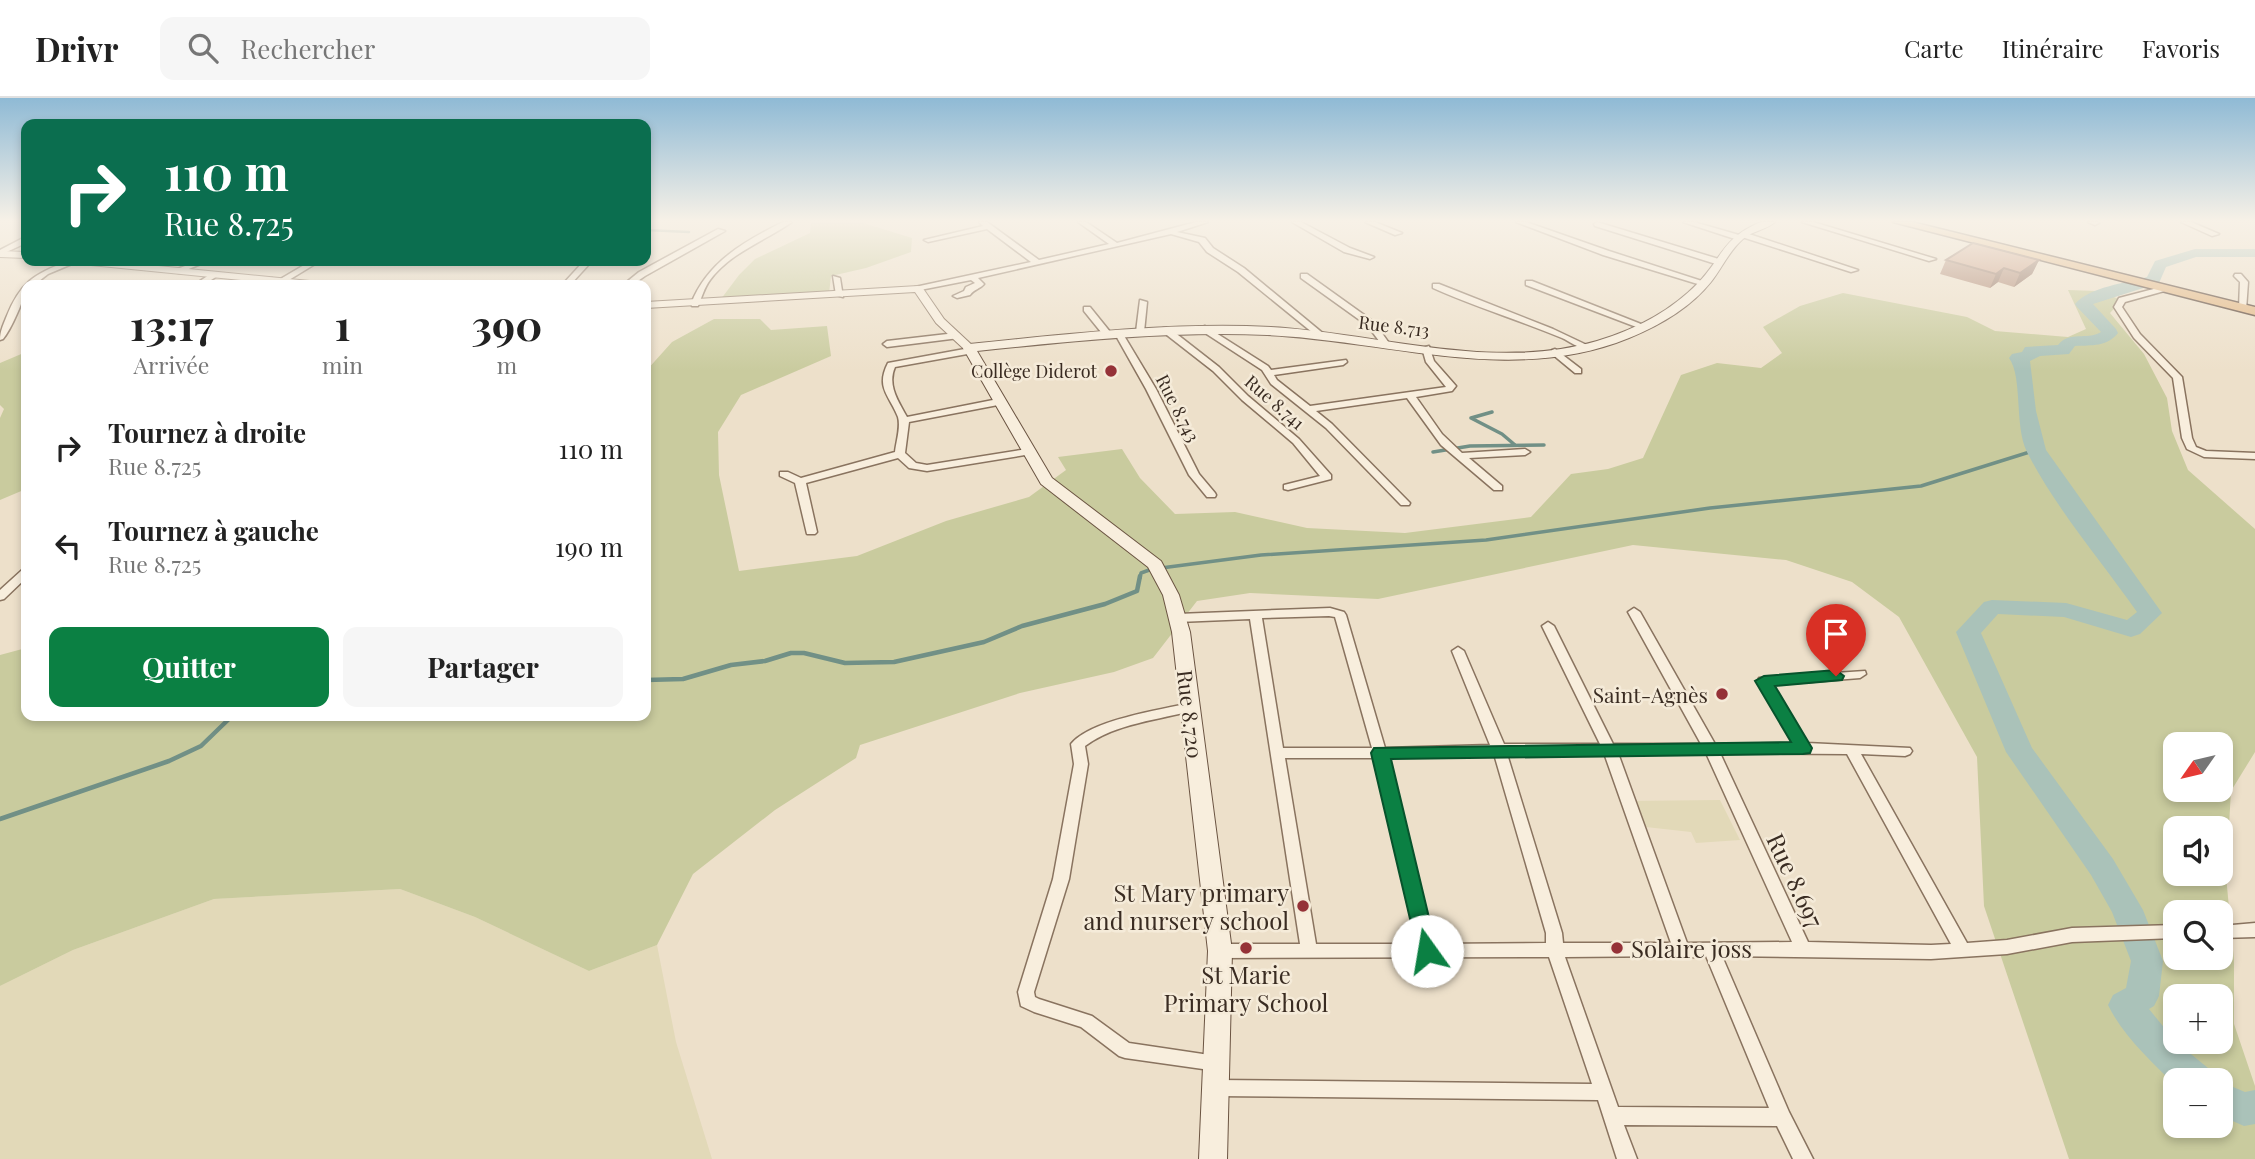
<!DOCTYPE html>
<html lang="fr">
<meta charset="utf-8">
<style>
:root{--surface:#fff;--page:#f6f6f6;--text:#222;--muted:#767676;--line:#e0e0e0;--accent:#0b8043}
body{margin:0;font-family:"Playfair Display",serif;background:var(--page);color:var(--text);height:100vh;display:flex;flex-direction:column;font-size:26px;white-space:nowrap}
*{box-sizing:border-box;margin:0}
p{font-size:23px;color:var(--muted)}
.icon{flex:none;width:38px;height:38px;fill:none;stroke:currentColor;stroke-width:2;stroke-linecap:round;stroke-linejoin:round}
.map{position:relative;flex:1;overflow:hidden}
.panel{position:absolute;left:21px;top:182px;width:630px;height:441px;display:flex;flex-direction:column;background:var(--surface);border-radius:14px;box-shadow:0 4px 10px #0003}
.panel>*{flex:none}
.top-card{position:absolute;left:21px;top:21px;width:630px;height:147px;border-radius:14px;box-shadow:0 4px 10px #0003;background:#0b6e4f;color:#fff;overflow:hidden}
.needle{width:46px;rotate:236deg}
.controls{position:absolute;left:2163px;top:634px;display:grid;gap:14px}
.controls a{display:grid;place-items:center;width:70px;height:70px;border-radius:14px;background:var(--surface);box-shadow:0 4px 10px #0003;font-size:35px}
.pin{position:absolute;display:grid;place-items:center;width:60px;height:60px;color:#fff;margin:-72px -30px;border-radius:50% 50% 50% 0;rotate:-45deg;box-shadow:0 0 7px #0007}
.pin .icon{rotate:45deg}
.me{position:absolute;width:77px;margin:-38px;rotate:347deg;stroke-linejoin:round;filter:drop-shadow(0 0 5px #0008)}
.turn{display:flex;align-items:center;gap:24px;height:147px;padding:0 28px;font-size:32px}
.turn .icon{width:91px;height:91px;stroke-width:2.5}
.turn b{display:block;font-size:49px;line-height:60px}
.eta{display:flex;justify-content:space-evenly;align-items:center;height:119px;text-align:center}
.eta b{font-size:42px;font-weight:700;line-height:49px}
.action{display:flex;gap:14px;margin-top:auto;padding:14px 28px}
.action a{flex:1;height:80px;border-radius:14px;background:var(--accent);color:#fff;font-size:28px;font-weight:700;line-height:80px;text-align:center}
.action a+a{background:var(--page);color:var(--text)}
ul{padding:0;list-style:none}
li{display:flex;align-items:center;gap:21px;height:98px;padding:0 28px}
li div{flex:1}
li b{display:block;font-size:26px}
li em{font-style:normal}
header{display:flex;align-items:center;gap:42px;box-sizing:border-box;height:98px;padding:0 35px;background:var(--surface);border-bottom:2px solid var(--line)}
header strong{font-size:33px}
nav{display:flex;gap:38px;margin-inline-start:auto;font-size:24px}
.search{width:490px;height:63px;background:var(--page);display:flex;align-items:center;gap:18px;box-sizing:border-box;padding:0 24px;border-radius:14px;color:var(--muted);font-size:26px}
.map>svg:first-child{display:block}
.farmland{fill:#e2d9b8}
.green{fill:#c9cb9e;fill-rule:evenodd}
.lines{fill:none;stroke-linecap:round;stroke-linejoin:round}
.stream-far2{stroke:#719086;stroke-width:2.5}
.stream-far1{stroke:#719086;stroke-width:3.5}
.stream{stroke:#719086;stroke-width:4.5}
.river{fill:#aac2b9;fill-rule:evenodd}
.minor-casing{stroke:#89735f;stroke-width:3}
.tertiary-casing{stroke:#89735f;stroke-width:2}
.secondary-casing{stroke:#6b5442;stroke-width:2}
.trunk-casing{stroke:#574133;stroke-width:3}
.minor{fill:#f8eedd;fill-rule:evenodd}
.tertiary{fill:#f8eedd;fill-rule:evenodd}
.secondary{fill:#f8eedd;fill-rule:evenodd}
.trunk{fill:#e2b682;fill-rule:evenodd}
.wall{fill:#ad8570}
.shaded-wall{fill:#8d6c5b}
.building{fill:#c99b82;stroke:#8d6c5b;stroke-width:2}
.route{fill:#0b8043;stroke:#07532c;stroke-width:2}
.poi-dot{fill:#953238;stroke:#f5ebd9;stroke-width:2.5}
.labels{text-anchor:middle;dominant-baseline:central;stroke-width:5;stroke-linejoin:round;paint-order:stroke}
.far-street-label{font-size:18px;fill:#3a2c22;stroke:#f5ebd9}
.far-poi-label{font-size:18px;fill:#3a2c22;stroke:#f5ebd9;text-anchor:end}
.poi-label{font-size:21px;fill:#3a2c22;stroke:#f5ebd9;text-anchor:end}
.street-label{font-size:21px;fill:#3a2c22;stroke:#f5ebd9}
.near-street-label{font-size:24px;fill:#3a2c22;stroke:#f5ebd9}
.near-poi-label{font-size:24px;fill:#3a2c22;stroke:#f5ebd9;text-anchor:end}
</style>
<header>
<strong>Drivr</strong>
<div class="search"><svg class="icon" aria-label="search" viewBox="0 0 24 24"><circle cx="10" cy="10" r="6"/><path d="M15 15l6 6"/></svg>Rechercher</div>
<nav><a>Carte</a><a>Itinéraire</a><a>Favoris</a></nav>
</header>
<div class="map">
<svg width="2255" height="1061" viewBox="0 0 2255 1061">
<rect width="100%" height="100%" fill="#ede0ca"/>
<path class="farmland" d="M1720,702L1740,742L1696,745L1691,734L1637,728L1627,703Z
M400,791L475,819L589,873L657,847L676,944L712,1061H0V888L73,852L214,801Z"/>
<path class="green" d="M811,124H860L912,140L911,154L866,170L831,178L829,196L718,205L739,177L755,161L810,135Z
M2068,192L2097,193L2122,202L2110,215L2144,256L2167,300L2172,333L2188,372L2255,431V654L2231,693L2226,778L2234,862V926L2255,988V1061H2069L1984,808L1977,659L1899,519L1852,484L1786,462L1633,447L1378,501L1250,495L1197,503L1153,560L1114,574L1020,595L860,647L856,660L775,712L693,776L657,847L589,873L475,819L400,791L214,801L73,852L0,888V557L26,550V618H646V273L672,244L714,221H760L771,232L827,228L831,258L741,297L718,334L719,377L739,473L857,458L946,423L1029,399L1066,372L1058,359L1122,351L1140,380L1175,416L1235,414L1307,430L1405,435L1531,419L1571,376L1608,371L1643,360L1681,277L1717,265L1761,270L1782,255L1763,229L1800,208L1843,195L1967,219L1995,233L2068,239L2086,231ZM2175,646H2221V691H2175ZM2175,730H2221V775H2175ZM2175,814H2221V859H2175ZM2175,898H2221V943H2175ZM2175,982H2221V1027H2175Z
M26,254V391L0,402V320L4,311L0,307V265Z"/>
<g class="lines">
<path class="stream-far2" d="M646,132L689,134"/>
<path class="stream-far1" d="M1492,314L1471,320L1502,336L1515,347
M1433,354L1470,348L1544,347
M1161,470L1261,457L1486,442L1710,410L1921,388L2036,352
M1140,480L1141,475L1152,471"/>
<path class="stream" d="M646,582L683,581L731,567L765,563L791,555H804L845,565L894,564L984,544L1022,528L1105,506L1137,493L1140,478
M0,721L169,663L201,648L232,618"/>
<path class="river" d="M2195,151H2255V159H2196L2166,169L2159,185L2093,206L2116,231L2118,235C2107,249 2092,247 2075,248L2069,256L2040,258L2030,263L2036,313L2046,352L2162,515L2140,536L2131,539L2064,519L1998,516L1981,535L2032,650L2113,761L2143,812L2163,863L2159,898L2154,908L2149,911L2175,943L2208,970L2213,982H2175V987C2151,963 2123,938 2108,907L2113,897L2126,890L2131,863L2112,814L2091,777L2006,654L1956,534L1984,504L1992,502L2066,505L2127,522L2137,514C2102,464 2054,408 2027,354C2014,328 2023,279 2009,260L2012,256L2022,254L2025,249L2058,247C2070,232 2086,243 2101,234L2077,209L2075,206C2091,188 2124,186 2147,179L2155,163Z
M2221,984L2245,994L2255,992V1026L2244,1028L2221,1018Z"/>
<defs>
<path id="minor" d="M783,124H792C765,143 731,154 710,182C704,190 702,199 698,208H692L691,206C707,164 745,143 783,124Z
M979,124H987L1039,162L1109,146L1078,124H1086L1117,145L1196,124H1208L1177,134L1205,140L1213,150L1244,170L1325,237L1318,239L1238,174L1207,154L1199,144L1171,136L978,180L984,186C980,191 974,191 970,197L957,200L953,198L964,193L966,189L975,185L971,182L915,193V189L1031,164L987,131L928,144L924,142L983,128Z
M1292,124H1301L1350,150L1374,159L1370,161L1344,154Z
M1365,124H1375L1402,135L1395,137Z
M1516,124H1526L1609,153L1708,185L1701,187L1603,157Z
M1597,124L1722,162L1723,164L1716,166L1595,128L1594,126Z
M1683,124H1694L1739,137L1746,135L1858,172L1851,174L1742,139L1735,141Z
M1802,124H1813L1936,161L1929,163Z
M2088,124H2098L2099,125L2095,127Z
M2181,124H2191L2219,136L2212,138Z
M718,131L725,133L645,178L632,187H623L639,174Z
M23,140H26V145L0,157V152Z
M69,163H79L48,176L34,187H26C26,198 11,232 3,241L0,242C0,233 3,228 6,220C20,185 33,176 69,163Z
M198,163H208L179,175L172,173Z
M311,163H320L284,185L277,183Z
M584,163H592L570,187H562Z
M212,175L219,177L203,187H194Z
M1301,176H1307L1374,224L1389,245L1388,247H1382L1368,228L1301,180Z
M2235,176H2241L2248,184L2246,212L2239,210L2240,184L2234,178Z
M833,178L840,180L843,199L836,197Z
M272,180L276,182C271,187 264,188 257,187Z
M1526,183H1532L1646,228L1639,230L1526,187Z
M1433,186H1439L1553,231L1591,249C1583,254 1571,244 1562,240C1519,222 1475,209 1433,190Z
M2165,188L2169,190L2168,192L2125,204L2122,209L2140,236L2182,279L2192,340L2196,349L2206,353L2255,355V361L2204,359L2187,351L2182,340L2173,280L2134,240L2114,209L2119,200Z
M1140,202L1147,204L1144,234L1140,237L1136,234Z
M1084,209H1090L1111,235V239H1105L1084,213Z
M1205,228L1268,268L1271,272L1346,262L1347,264L1343,267L1274,277L1277,282L1310,308L1446,289L1426,264L1422,250L1429,248L1434,263L1456,288L1452,293L1416,299L1442,336L1462,355L1525,351L1530,354L1525,357L1469,360L1502,388V392H1494L1441,347L1407,300L1316,313L1332,326L1410,405L1409,407H1401L1326,330L1271,286L1262,272L1202,233V229Z
M1163,230H1169L1219,269L1248,298L1299,341L1331,377V381L1288,392L1284,391V387L1320,378L1293,345L1242,302L1213,273L1163,234Z
M1116,234L1123,236L1156,291L1199,376L1215,395L1216,397L1215,399H1207L1189,377L1146,291L1115,236Z
M956,235L959,236V240L887,249L883,246L887,243Z
M970,250L974,253L973,255L895,269C887,287 898,303 907,319L998,301L1003,304L998,307L909,324L905,355L916,365L927,367L1027,351L1031,352V356L927,373L909,370L898,360L806,385L817,434L815,436H807L795,385L780,378V374H788L801,380L895,354C896,344 901,329 898,319C890,298 875,290 888,265Z
M1555,251L1581,271V275H1575L1552,256V252Z
M26,471V480L4,501L0,502V492L22,472Z
M1330,510L1344,514L1346,517L1385,650L1490,647L1452,553L1458,549L1464,553L1504,646H1600L1542,528L1548,524L1554,528L1613,646H1701L1628,514L1634,510L1640,514L1715,646L1793,645L1758,583L1759,580L1865,573L1866,576L1860,580L1773,587L1807,645L1910,650L1912,653L1910,656L1905,658L1861,656L1967,845L2007,842L2072,830L2175,827V840L2072,844L2007,856L1931,861L1722,858L1789,1014L1813,1061H1793L1777,1028L1624,1027L1637,1061H1617L1598,1002L1216,998L1210,996L1207,990L1210,984L1216,982L1592,986L1549,859L1220,860L1214,858L1212,853L1214,848L1220,846H1300L1250,521L1178,524L1172,520L1178,516ZM1329,518L1335,519L1372,650H1283L1262,520ZM1604,655L1671,845H1563L1562,835L1507,656ZM1618,655H1706L1792,844L1687,845ZM1720,655L1847,656L1951,846L1931,847L1808,844ZM1494,656L1546,835V845L1433,846L1388,660ZM1285,660H1374L1417,846H1316ZM1677,858L1682,860L1706,858L1769,1010L1618,1009L1565,859Z
M1190,605L1197,609L1195,612C1159,622 1116,625 1085,648L1088,666L1069,781L1034,894L1035,899L1039,901L1092,918L1129,945L1223,959L1226,965L1223,971L1217,973L1125,960L1119,958L1081,929L1034,914L1021,908L1018,894L1053,781L1074,666L1071,646C1090,622 1160,612 1190,605Z
M2255,825V839L2221,840V828Z"/>
<path id="tertiary" d="M0,153L26,154V160L0,159Z
M76,163H108L320,184L325,187H292L81,166Z
M918,188L922,189L944,221L973,248V252H965L936,225L915,194L646,210V204Z"/>
<path id="secondary" d="M1761,124H1775C1766,132 1752,133 1743,141C1729,153 1722,170 1711,184C1691,209 1659,228 1629,240C1512,288 1387,242 1267,237C1170,233 1073,243 977,253L1052,380L1161,463L1179,497L1190,534L1232,853L1227,1061H1199L1208,853L1172,534L1163,497L1148,469L1041,386L963,250L969,246C1069,236 1170,224 1271,229C1378,235 1491,274 1597,243C1634,232 1671,213 1698,185C1723,159 1722,140 1761,124Z"/>
<path id="trunk" d="M1893,124H1912L2255,209V217Z"/>
</defs>
<use href="#minor" class="minor-casing"/>
<use href="#tertiary" class="tertiary-casing"/>
<use href="#secondary" class="secondary-casing"/>
<use href="#trunk" class="trunk-casing"/>
<use href="#minor" class="minor"/>
<use href="#tertiary" class="tertiary"/>
<use href="#secondary" class="secondary"/>
<use href="#trunk" class="trunk"/>
</g>
<path class="wall" d="M1946,162H2039L2032,176L2014,189L1998,184L1990,190L1940,176Z"/>
<path class="shaded-wall" d="M2039,162L2032,176L2014,189L2020,175Z
M2004,170L1998,184L1990,190L1996,176Z"/>
<path class="building" d="M1973,145L2039,162L2020,175L2004,170L1996,176L1946,162Z"/>
<linearGradient id="sky" x2="0" y2="1"><stop stop-color="#8fbad5"/><stop offset="0.45" stop-color="#f7f1e7"/><stop offset="1" stop-color="#f7f1e7" stop-opacity="0"/></linearGradient>
<rect width="2255" height="273" fill="url(#sky)"/>
<path class="route" d="M1836,572L1844,578L1842,582L1775,588L1812,650L1810,655L1803,656L1391,661L1437,853L1434,859L1427,862L1419,859L1371,655L1374,650L1791,644L1755,583L1764,578Z"/>
<g class="poi-dot">
<circle cx="1111" cy="273" r="7"/>
<circle cx="1722" cy="596" r="7"/>
<circle cx="1303" cy="808" r="7"/>
<circle cx="1246" cy="850" r="7"/>
<circle cx="1617" cy="850" r="7"/>
</g>
<g class="labels">
<g class="far-street-label">
<text transform="translate(1394 228) rotate(7)">Rue 8.713</text>
<text transform="translate(1275 304) rotate(41)">Rue 8.741</text>
<text transform="translate(1178 310) rotate(63)">Rue 8.743</text>
</g>
<g class="far-poi-label">
<text x="1097" y="273">Collège Diderot</text>
</g>
<g class="poi-label">
<text x="1708" y="596">Saint-Agnès</text>
</g>
<g class="street-label">
<text transform="translate(1191 616) rotate(83)">Rue 8.720</text>
</g>
<g class="near-street-label">
<text transform="translate(1796 782) rotate(65)">Rue 8.697</text>
</g>
<g class="near-poi-label">
<text x="1289" y="794">St Mary primary<tspan x="1289" dy="28">and nursery school</tspan></text>
<text x="1631" y="850" text-anchor="start">Solaire joss</text>
<text x="1246" y="876" text-anchor="middle">St Marie<tspan x="1246" dy="28">Primary School</tspan></text>
</g>
</g>
</svg>
<div class="controls">
<a><svg class="needle" viewBox="-14 -14 28 28"><path d="M0-13l5 13h-10z" fill="#e53935"/><path d="M0 13l5-13h-10z" fill="#767676"/></svg></a>
<a><svg class="icon" aria-label="sound" viewBox="0 0 24 24"><path d="M4 9h4l5-4v14l-5-4H4zM17 9q2 3 0 6"/></svg></a>
<a><svg class="icon" aria-label="search" viewBox="0 0 24 24"><circle cx="10" cy="10" r="6"/><path d="M15 15l6 6"/></svg></a>
<a>+</a>
<a>−</a>
</div>
<div class="pin" style="left:1836px;top:578px;background:#d93025"><svg class="icon" aria-label="arrive" viewBox="0 0 24 24"><path d="M6 21V4h12l-3 4 3 4H6"/></svg></div>
<svg class="me" style="left:1427px;top:853px" viewBox="-20 -20 40 40"><circle r="19" fill="#fff"/><path d="M0-13L10 11 0 6-10 11z" fill="#0b8043"/></svg>
<div class="top-card">
<div class="turn"><svg class="icon" aria-label="right" viewBox="0 0 24 24"><path d="M7 20v-9h11M14 6l5 5-5 5"/></svg><div><b>110 m</b>Rue 8.725</div></div>
</div>
<section class="panel">
<div class="eta">
<div><b>13:17</b><p>Arrivée</p></div>
<div><b>1</b><p>min</p></div>
<div><b>390</b><p>m</p></div>
</div>
<ul>
<li><svg class="icon" aria-label="right" viewBox="0 0 24 24"><path d="M7 20v-9h11M14 6l5 5-5 5"/></svg><div><b>Tournez à droite</b><p>Rue 8.725</p></div><em>110 m</em></li>
<li><svg class="icon" aria-label="left" viewBox="0 0 24 24"><path d="M17 20v-9H6M10 6l-5 5 5 5"/></svg><div><b>Tournez à gauche</b><p>Rue 8.725</p></div><em>190 m</em></li>
</ul>
<div class="action"><a>Quitter</a><a>Partager</a></div>
</section>
</div>
